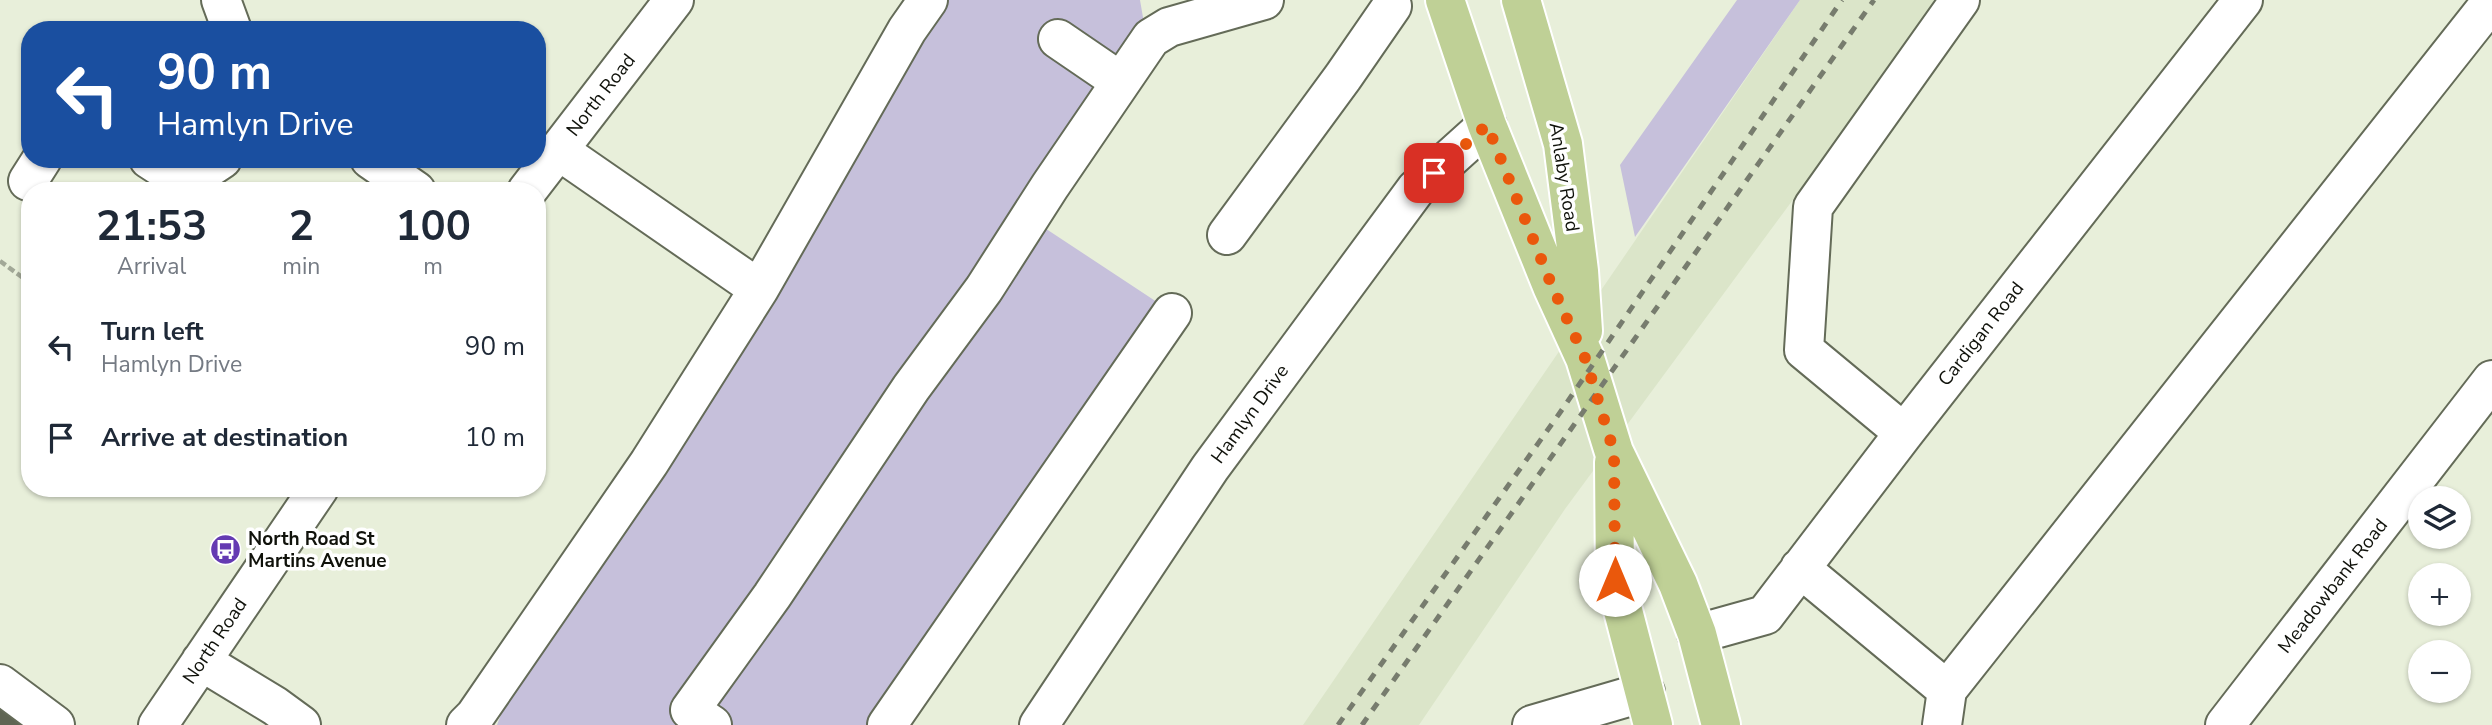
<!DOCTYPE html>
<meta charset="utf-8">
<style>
:root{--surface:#fff;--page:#f6f6f7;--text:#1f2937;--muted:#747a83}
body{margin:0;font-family:"Nunito Sans",sans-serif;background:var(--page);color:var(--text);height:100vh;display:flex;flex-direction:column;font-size:26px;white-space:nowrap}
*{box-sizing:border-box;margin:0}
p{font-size:23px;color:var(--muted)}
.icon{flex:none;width:38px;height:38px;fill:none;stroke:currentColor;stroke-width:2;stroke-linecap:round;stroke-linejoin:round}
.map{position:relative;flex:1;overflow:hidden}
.panel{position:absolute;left:21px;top:182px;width:525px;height:315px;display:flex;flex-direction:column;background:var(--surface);border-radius:28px;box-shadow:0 2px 5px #0004}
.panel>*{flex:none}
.guide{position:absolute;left:21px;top:21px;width:525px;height:147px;border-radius:28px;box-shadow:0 2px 5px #0004;background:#1a4fa0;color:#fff;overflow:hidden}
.fabs{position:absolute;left:2408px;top:486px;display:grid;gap:14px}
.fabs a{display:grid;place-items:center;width:63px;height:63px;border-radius:50%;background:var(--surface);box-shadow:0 2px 5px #0004;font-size:35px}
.pin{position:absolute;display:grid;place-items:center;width:60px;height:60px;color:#fff;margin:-30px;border-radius:14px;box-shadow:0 4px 10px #0006}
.me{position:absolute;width:77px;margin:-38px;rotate:0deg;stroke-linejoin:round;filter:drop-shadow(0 0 5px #0008)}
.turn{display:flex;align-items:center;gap:24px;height:147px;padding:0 21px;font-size:32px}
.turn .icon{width:91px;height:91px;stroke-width:2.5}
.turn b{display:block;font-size:49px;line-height:60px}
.eta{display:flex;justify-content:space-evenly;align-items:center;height:119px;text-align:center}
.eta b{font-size:42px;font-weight:700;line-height:49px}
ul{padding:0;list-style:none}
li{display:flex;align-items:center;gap:21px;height:91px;padding:0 21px}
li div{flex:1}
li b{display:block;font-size:26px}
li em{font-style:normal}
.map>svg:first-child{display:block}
.built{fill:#dbe5c9}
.green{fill:#c6c0db}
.building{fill:#5f6553}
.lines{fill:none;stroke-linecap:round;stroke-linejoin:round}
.minor-casing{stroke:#646b58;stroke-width:42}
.major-casing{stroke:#fff;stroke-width:42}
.path{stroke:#a2a897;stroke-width:4.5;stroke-dasharray:7 3.5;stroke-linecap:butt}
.minor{stroke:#fff;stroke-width:38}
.major{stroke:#bfd096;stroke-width:38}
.rail{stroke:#777c6e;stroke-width:5;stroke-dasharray:9 9;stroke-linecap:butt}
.route{stroke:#ea580c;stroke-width:12;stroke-dasharray:0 21.6}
.labels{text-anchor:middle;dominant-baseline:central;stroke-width:7;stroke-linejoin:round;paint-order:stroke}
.street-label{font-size:19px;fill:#10120b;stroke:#fff}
.poi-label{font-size:19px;font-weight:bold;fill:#10120b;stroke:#fff;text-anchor:start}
</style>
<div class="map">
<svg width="2492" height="725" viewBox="0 0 2492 725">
<rect width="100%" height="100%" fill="#e8efda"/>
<path class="built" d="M1800,0H1940L1565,509L1419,725H1303Z"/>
<path class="green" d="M940,0H1140L1146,35L1108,93L1022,213L1166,308L878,725H497L515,677Z
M1737,0H1800L1635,237L1620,165Z"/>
<path class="building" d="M0,694L42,725H0Z"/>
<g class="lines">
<defs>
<path id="minor" d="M221,0L232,30
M1058,39L1121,82
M558,150L759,289
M149,159L186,183L222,159
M370,159L416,191
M28,181L42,159
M527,191L674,0
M1227,235L1343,77L1392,6
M1904,433L1804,350L1813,207L1960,0
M1800,568L1947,690L2492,1
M1697,634L1765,615L1904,433L2243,0
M201,661L275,706L301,725
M0,684L55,725
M158,725L319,488
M466,725L475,716L649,463L759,289L907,30L928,0
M712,725L690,710L772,596L911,388L984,289L1050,186L1151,38L1169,27L1264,0
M887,725L1172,313
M1039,725L1210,468L1416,189L1487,125
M1532,725L1645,692
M1942,725L1947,690
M2225,725L2492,380"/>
<path id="major" d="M1445,0L1487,125L1552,286L1585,358L1614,452L1678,584L1697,634L1721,725
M1521,0L1563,144L1579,271L1583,331
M1614,462L1615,580L1653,725"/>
</defs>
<use href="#minor" class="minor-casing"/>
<use href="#major" class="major-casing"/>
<path class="path" d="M0,261L30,283"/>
<use href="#minor" class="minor"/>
<use href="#major" class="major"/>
<path class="rail" d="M1338,725L1559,414L1842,0
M1362,725L1874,0"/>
</g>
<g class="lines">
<path class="route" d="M1434,173L1487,125L1552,286L1585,358L1614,452L1615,580"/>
</g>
<defs>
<symbol id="bus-disc" viewBox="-11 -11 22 22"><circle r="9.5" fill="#643ab2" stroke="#fff"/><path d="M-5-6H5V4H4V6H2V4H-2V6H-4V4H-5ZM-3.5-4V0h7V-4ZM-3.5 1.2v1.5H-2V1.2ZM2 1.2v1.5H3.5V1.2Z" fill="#fff"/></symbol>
</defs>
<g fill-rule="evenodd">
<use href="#bus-disc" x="208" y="532" width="35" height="35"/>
</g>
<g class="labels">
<g class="street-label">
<text transform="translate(601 95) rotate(-52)">North Road</text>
<text transform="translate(1564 177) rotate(81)">Anlaby Road</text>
<text transform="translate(1981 334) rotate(-52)">Cardigan Road</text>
<text transform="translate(1250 414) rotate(-54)">Hamlyn Drive</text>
<text transform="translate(2333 586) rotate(-52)">Meadowbank Road</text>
<text transform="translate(215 641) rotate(-56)">North Road</text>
</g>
<g class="poi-label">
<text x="248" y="539">North Road St<tspan x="248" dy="22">Martins Avenue</tspan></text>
</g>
</g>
</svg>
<div class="fabs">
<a><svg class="icon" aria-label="layers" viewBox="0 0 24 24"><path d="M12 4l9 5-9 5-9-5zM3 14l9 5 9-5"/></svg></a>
<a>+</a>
<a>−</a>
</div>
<div class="pin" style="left:1434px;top:173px;background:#d93025"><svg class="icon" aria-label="arrive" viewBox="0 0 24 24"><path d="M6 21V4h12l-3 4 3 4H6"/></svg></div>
<svg class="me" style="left:1615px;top:580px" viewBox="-20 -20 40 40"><circle r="19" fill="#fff"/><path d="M0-13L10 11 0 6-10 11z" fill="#ea580c"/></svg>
<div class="guide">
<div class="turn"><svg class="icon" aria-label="left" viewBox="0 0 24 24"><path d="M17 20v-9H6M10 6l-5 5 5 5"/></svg><div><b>90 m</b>Hamlyn Drive</div></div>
</div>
<section class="panel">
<div class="eta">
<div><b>21:53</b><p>Arrival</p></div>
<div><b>2</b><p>min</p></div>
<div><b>100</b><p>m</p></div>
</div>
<ul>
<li><svg class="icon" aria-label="left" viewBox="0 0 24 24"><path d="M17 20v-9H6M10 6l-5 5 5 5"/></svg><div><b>Turn left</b><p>Hamlyn Drive</p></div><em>90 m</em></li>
<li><svg class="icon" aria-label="arrive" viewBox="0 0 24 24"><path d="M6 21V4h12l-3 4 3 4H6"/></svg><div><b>Arrive at destination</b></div><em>10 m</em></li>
</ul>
</section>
</div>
